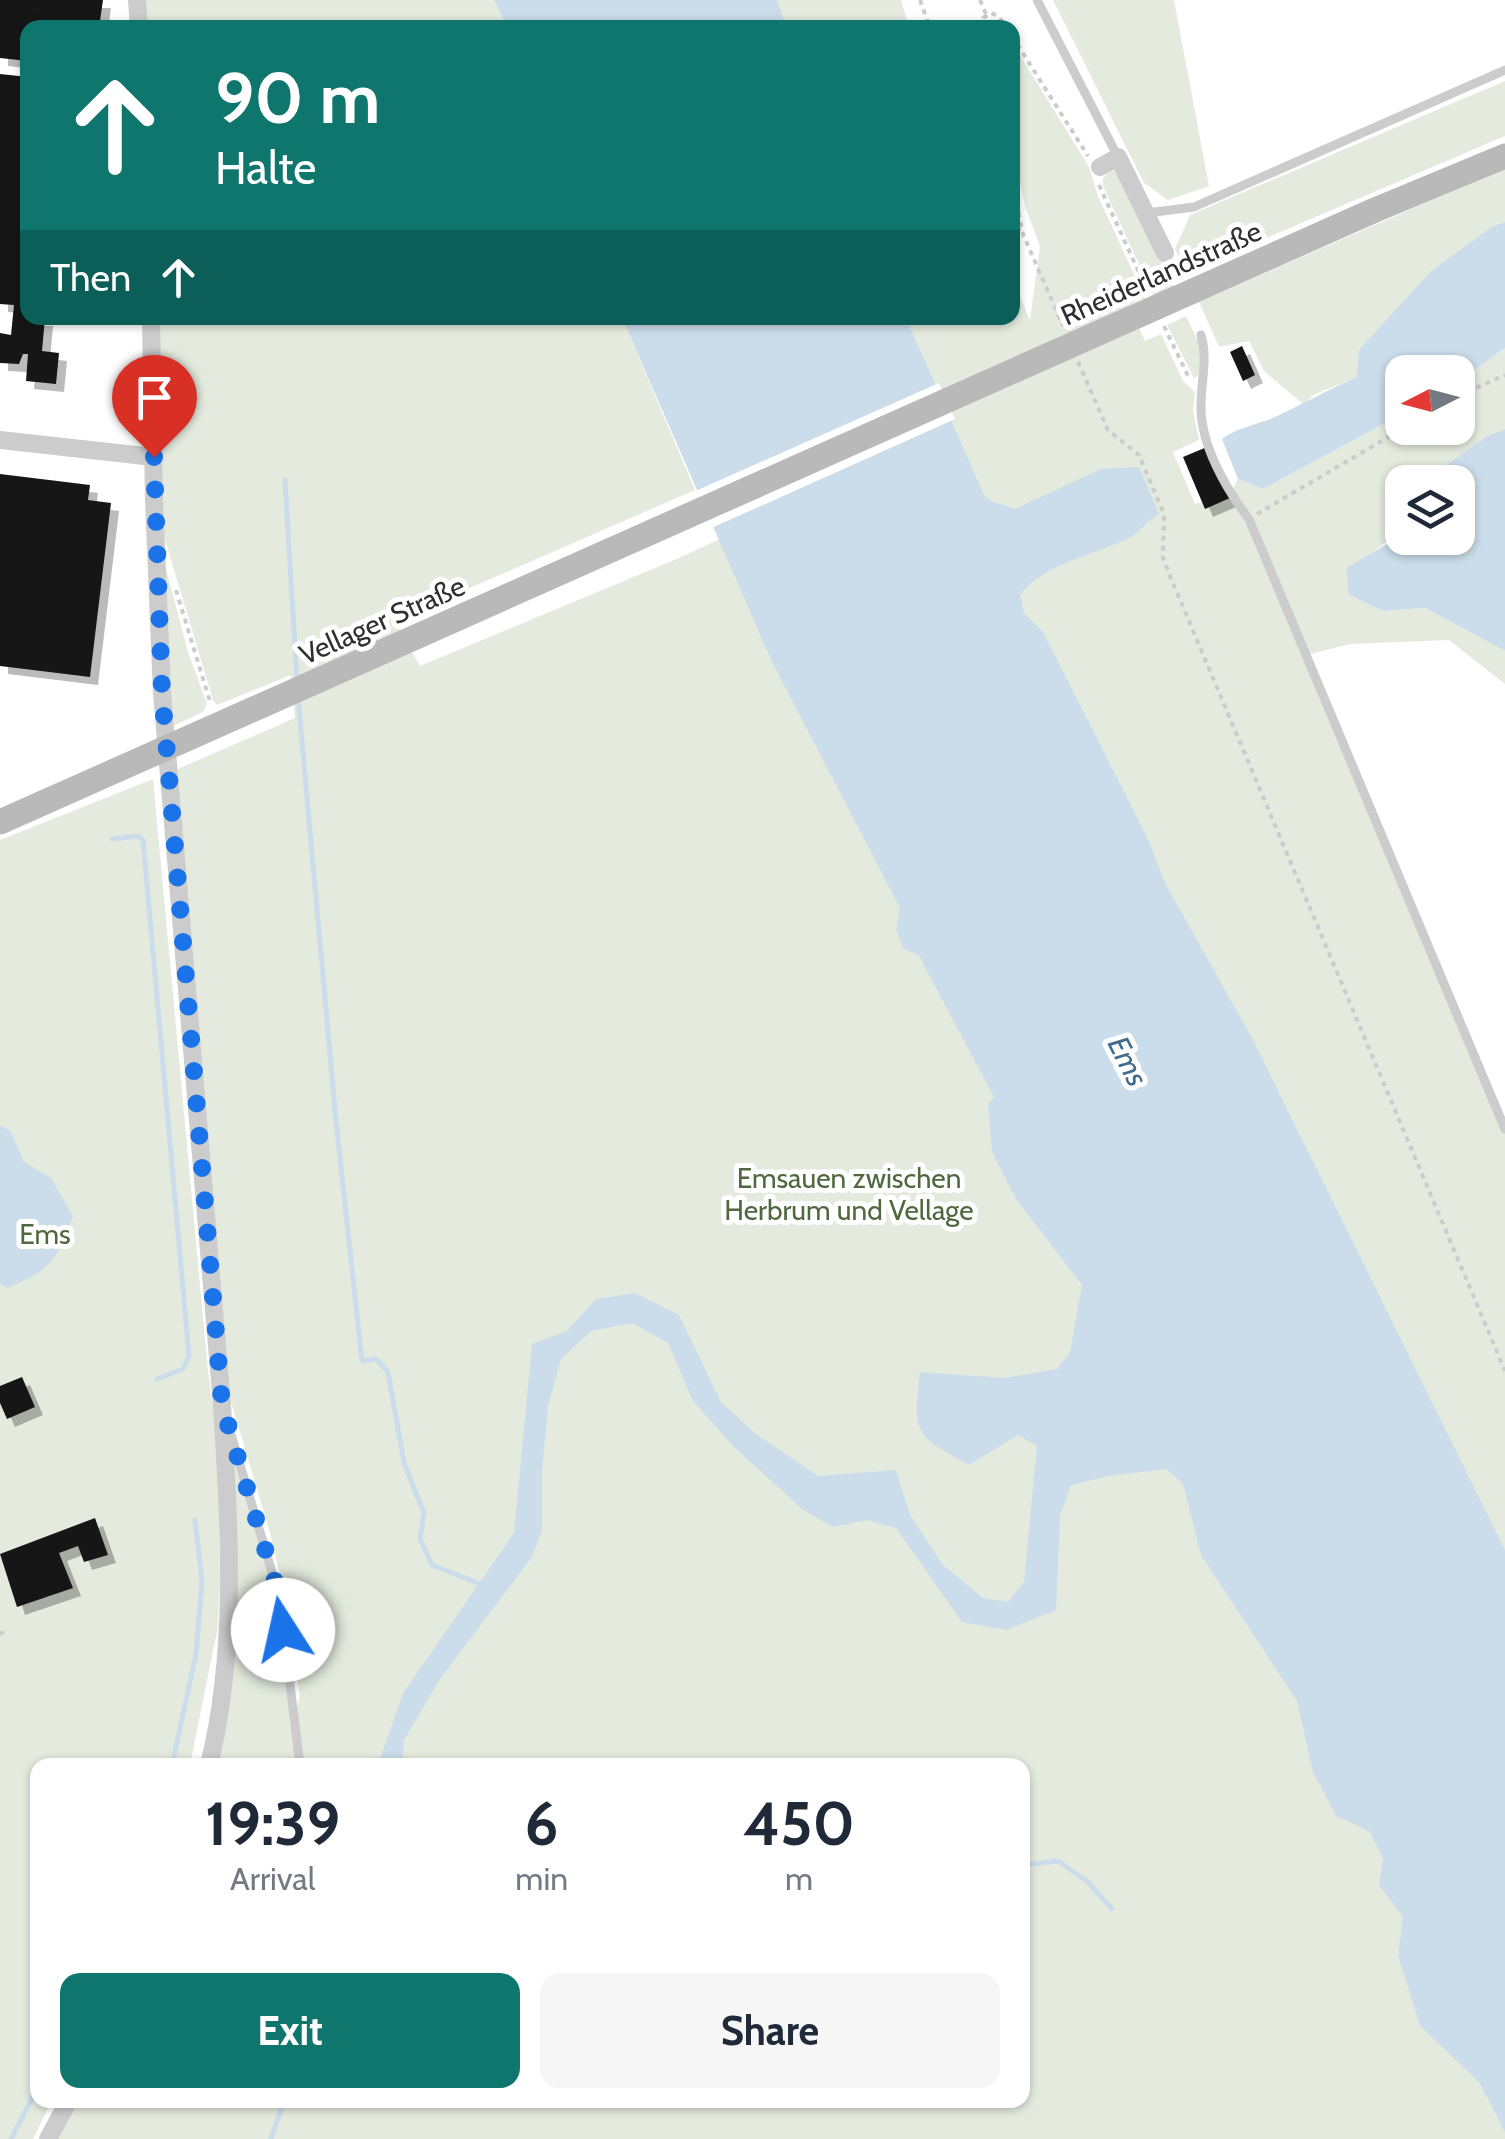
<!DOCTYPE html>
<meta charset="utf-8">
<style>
:root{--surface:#fff;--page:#f6f6f7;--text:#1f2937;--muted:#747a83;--accent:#0f766e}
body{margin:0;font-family:Cabin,sans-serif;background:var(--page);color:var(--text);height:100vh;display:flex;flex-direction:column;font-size:38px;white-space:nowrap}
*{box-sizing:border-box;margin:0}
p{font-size:32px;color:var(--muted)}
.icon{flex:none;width:55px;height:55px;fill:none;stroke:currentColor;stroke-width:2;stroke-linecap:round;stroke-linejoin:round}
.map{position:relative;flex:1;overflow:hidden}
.details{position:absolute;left:30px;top:1758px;width:1000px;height:350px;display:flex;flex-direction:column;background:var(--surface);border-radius:20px;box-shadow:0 2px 8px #0004}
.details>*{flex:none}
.hud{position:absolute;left:20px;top:20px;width:1000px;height:305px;border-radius:20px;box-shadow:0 2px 8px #0004;background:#0f766e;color:#fff;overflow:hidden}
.needle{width:65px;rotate:264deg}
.controls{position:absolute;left:1385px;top:355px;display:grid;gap:20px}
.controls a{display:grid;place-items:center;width:90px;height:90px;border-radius:20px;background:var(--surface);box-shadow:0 2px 8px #0004;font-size:50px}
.pin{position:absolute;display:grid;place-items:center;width:85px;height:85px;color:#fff;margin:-102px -42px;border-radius:50% 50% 50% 0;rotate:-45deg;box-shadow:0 0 10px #0007}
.pin .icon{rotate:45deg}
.me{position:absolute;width:110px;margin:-55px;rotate:350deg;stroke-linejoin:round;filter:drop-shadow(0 0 8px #0008)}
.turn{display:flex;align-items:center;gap:35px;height:210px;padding:0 30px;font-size:45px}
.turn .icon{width:130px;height:130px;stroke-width:2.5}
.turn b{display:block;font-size:70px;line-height:85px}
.then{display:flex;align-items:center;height:95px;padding:0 30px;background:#0003;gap:20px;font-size:38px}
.eta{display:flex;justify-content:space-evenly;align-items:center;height:170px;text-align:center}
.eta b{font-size:60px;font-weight:800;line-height:70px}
.action{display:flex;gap:20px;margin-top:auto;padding:20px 30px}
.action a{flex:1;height:115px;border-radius:20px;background:var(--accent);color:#fff;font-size:40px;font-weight:800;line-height:115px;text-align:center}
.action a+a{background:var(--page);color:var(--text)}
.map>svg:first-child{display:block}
.green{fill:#e4ebde}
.water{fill:#cbddea}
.pier{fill:#fff}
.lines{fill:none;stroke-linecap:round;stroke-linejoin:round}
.stream{stroke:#cbddea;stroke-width:5}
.building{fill:#161616;filter:url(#shadow)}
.path{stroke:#ccc;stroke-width:4;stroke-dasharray:5 5;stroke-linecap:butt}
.lane{stroke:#ccc;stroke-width:9}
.street{stroke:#ccc;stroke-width:18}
.secondary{stroke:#b9b9b9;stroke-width:25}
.route{stroke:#1a73e8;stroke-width:18;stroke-dasharray:0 32.4}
.labels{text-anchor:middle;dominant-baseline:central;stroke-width:10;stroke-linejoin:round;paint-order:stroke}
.street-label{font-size:28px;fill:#2f2f2f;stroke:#fff}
.park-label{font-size:28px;fill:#50683f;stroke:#fff}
.water-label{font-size:30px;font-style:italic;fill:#416c8d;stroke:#fff}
</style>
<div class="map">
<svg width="1505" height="2139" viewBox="0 0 1505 2139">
<defs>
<filter id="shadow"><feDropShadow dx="8" dy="8" stdDeviation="0" flood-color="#0004"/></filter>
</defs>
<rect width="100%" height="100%" fill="#fff"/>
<path class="green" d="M140,0H494L507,27H143Z
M777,0H901L909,27H787Z
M1053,0H1174L1209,186L1168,200L1144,183Z
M1013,44L1089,167L1098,196L1145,298L1129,305L1145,341L1161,334L1183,381L1195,392L1193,410L1199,440L1173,452L1195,504L1230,494L1238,479L1263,489L1402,414V428H1458V382L1505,348V429L1487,436L1423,482H1402C1402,538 1390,542 1346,569L1350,596L1382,611L1425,608L1505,651V684L1449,640L1350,644L1307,655L1505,1129V2139H54L75,2100H1022V1765H212L228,1663V1422L280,1616L295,1714L300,1696L289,1615L271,1536L223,1375L173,771L295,718L291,675L217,705L213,700L159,520L154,318H622L695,490L394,621L420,666L679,558L954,429L906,318H1012L1013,280L1030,320L1040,246L1025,206L1013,150Z
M1505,81V136L1185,273L1175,249L1190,215Z
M1505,168V222L1493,226L1358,377L1315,394L1303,404L1264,371L1249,341L1219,347L1199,302Z
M1111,170L1118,172L1124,179L1174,288L1154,297L1103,186V178Z
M1186,316L1203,352L1198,376L1194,378L1167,325Z
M160,546L188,652L207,704L203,712L169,728Z
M153,779L208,1371L218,1440L220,1584L217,1631L190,1765H38V2100H52L33,2139H0V840Z"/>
<path class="water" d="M494,0H777L787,27H507Z
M1505,222V348L1458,382V372H1402V414L1263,489L1238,479L1222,439C1238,427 1257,425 1275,417C1303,404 1329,389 1357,377L1359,350L1431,271L1493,226Z
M622,318H906L984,495L991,501L1015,509L1101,469L1139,467L1159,514C1147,521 1139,533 1127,539C1091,556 1045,563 1020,595L1024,613L1043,632L1148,839L1165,883L1252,1038L1505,1550V2132L1479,2082L1420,2026L1398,1955L1403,1917L1379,1885L1383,1858L1369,1831L1336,1816L1313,1772L1297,1701L1201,1555L1183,1484L1166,1469L1109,1476L1071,1485L1060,1516L1056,1610L1006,1630L962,1622L896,1528L868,1520L832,1527L801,1508L734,1447L693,1401L668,1343L632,1323L591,1331L561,1359L548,1406L542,1473V1531L532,1557L440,1679L404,1740L402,1765H378L403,1693L514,1533L532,1344L567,1331L596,1299L635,1293L679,1315L721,1402L756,1434L818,1476L896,1470L910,1515L943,1565L983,1598L1008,1602L1024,1582L1037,1446L1018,1435L969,1465C914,1435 913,1434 920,1372L1004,1378L1057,1369L1070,1352L1082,1285L1016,1199L992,1152L988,1103L994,1097L919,956L903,948L896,929L900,908L773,664Z
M1505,429V651L1425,608L1382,611L1349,595L1346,568L1389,543L1402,510V538H1458V482H1423L1487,436Z
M0,1126L10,1130L24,1162L51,1178L73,1216C56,1261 53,1269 7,1288L0,1284Z"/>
<path class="pier" d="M939,383L955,419L707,530L691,493Z"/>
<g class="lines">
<path class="stream" d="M285,480L297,681
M298,697L336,1121L362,1361L376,1359L388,1372L404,1463L424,1513L420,1539L432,1565L480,1584
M112,839L138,836L143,840L189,1356L183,1369L157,1379
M172,1765L196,1654L202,1581L195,1520
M1022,1865L1058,1861L1088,1882L1112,1909
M11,2139L38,2087
M271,2139L284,2100"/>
</g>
<path class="building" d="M0,0H103L99,28H28V61L0,58Z
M0,74L28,77V318H45L42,351L59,353L56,384L26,381L28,354H23L19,364L0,363V333L11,335L14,305L0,304Z
M1242,346L1255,375L1243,381L1230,352Z
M1207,447L1230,498L1205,509L1183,457Z
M0,474L90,485L88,500L111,503L90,677L0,666Z
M22,1377L35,1407L7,1419L0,1403V1386Z
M95,1518L108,1555L84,1562L78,1546L59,1553L73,1588L17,1607L0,1554Z"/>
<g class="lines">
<path class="path" d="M920,0L930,28
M980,0L986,14
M982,28L983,18L991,13L998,16L1007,28
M1012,36L1088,156
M1012,183L1023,234L1063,326
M1099,185L1147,290
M1012,221L1020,231
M1164,326L1190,380
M1078,362L1108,430L1139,455L1164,514L1163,558L1170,576L1505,1371
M1458,396L1505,375
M1257,514L1404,428
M176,590L211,705
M0,1634L4,1632"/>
<path class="lane" d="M1037,0L1118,157
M1147,213L1194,207L1505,70
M1201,335C1208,360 1201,380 1201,405C1200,444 1226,489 1249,519L1505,1129
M230,1431L279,1596L300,1765"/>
<path class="street" d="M137,0L139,28
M1100,167L1118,157L1165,253
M151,318L154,500L162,693L222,1405C229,1523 238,1649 209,1765
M0,440L154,457
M48,2139L69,2100"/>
<path class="secondary" d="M0,822L1375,210L1505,156"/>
</g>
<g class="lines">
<path class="route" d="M154,457L162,693L222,1404L279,1596L283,1630"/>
</g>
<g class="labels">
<g class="street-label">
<text transform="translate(1161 273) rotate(-24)">Rheiderlandstraße</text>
<text transform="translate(382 620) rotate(-24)">Vellager Straße</text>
</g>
<g class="park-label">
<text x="849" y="1178">Emsauen zwischen<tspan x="849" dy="32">Herbrum und Vellage</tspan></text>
<text x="45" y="1234">Ems</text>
</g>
<g class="water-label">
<text transform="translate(1128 1061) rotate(63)">Ems</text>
</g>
</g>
</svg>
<div class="controls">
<a><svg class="needle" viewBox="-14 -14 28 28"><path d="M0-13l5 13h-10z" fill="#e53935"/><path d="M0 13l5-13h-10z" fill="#747a83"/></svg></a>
<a><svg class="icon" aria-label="layers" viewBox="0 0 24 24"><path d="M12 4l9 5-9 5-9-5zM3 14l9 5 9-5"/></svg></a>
</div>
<div class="pin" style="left:154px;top:457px;background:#d93025"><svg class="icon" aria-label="arrive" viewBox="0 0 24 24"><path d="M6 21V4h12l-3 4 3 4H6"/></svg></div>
<svg class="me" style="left:283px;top:1630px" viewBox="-20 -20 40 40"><circle r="19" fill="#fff"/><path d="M0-13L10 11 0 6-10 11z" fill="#1a73e8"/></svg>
<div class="hud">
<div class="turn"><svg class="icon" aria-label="ahead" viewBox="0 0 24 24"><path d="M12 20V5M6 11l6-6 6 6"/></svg><div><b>90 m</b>Halte</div></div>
<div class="then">Then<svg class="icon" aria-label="ahead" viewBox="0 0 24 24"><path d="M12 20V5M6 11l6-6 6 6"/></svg></div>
</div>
<section class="details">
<div class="eta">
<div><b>19:39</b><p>Arrival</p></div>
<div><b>6</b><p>min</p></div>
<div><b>450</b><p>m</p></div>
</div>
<div class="action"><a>Exit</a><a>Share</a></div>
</section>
</div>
